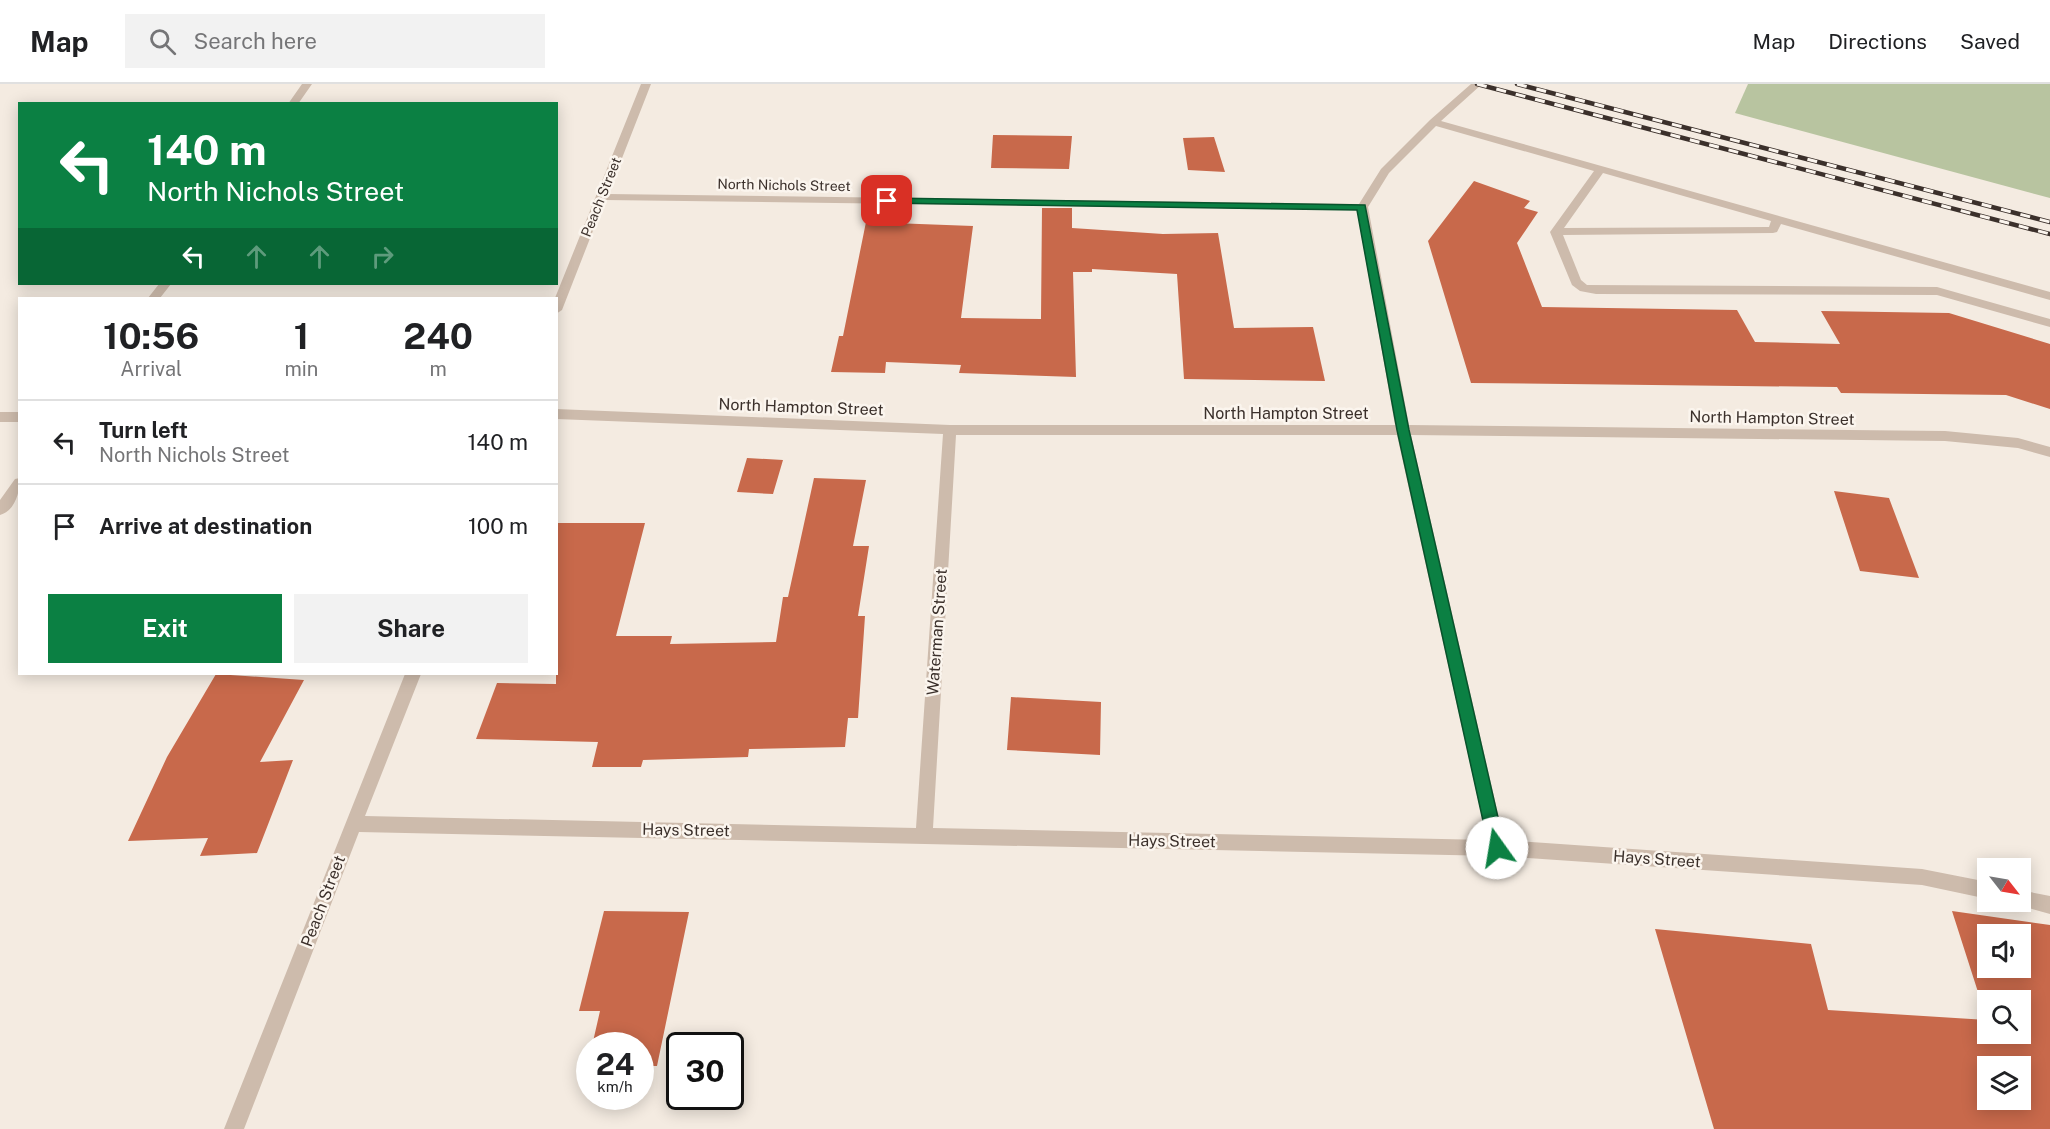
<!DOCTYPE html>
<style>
:root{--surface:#fff;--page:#f2f2f2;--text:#202124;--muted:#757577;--line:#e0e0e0;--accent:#0b8043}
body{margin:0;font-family:"Public Sans",sans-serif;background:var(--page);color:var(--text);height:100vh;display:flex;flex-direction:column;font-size:22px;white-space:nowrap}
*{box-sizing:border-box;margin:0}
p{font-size:20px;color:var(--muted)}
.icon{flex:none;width:33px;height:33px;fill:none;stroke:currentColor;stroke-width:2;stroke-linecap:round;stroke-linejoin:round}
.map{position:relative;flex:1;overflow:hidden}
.drawer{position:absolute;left:18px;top:213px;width:540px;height:378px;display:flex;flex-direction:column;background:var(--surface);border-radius:0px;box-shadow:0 3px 15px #0003}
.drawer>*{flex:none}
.hud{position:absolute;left:18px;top:18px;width:540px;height:183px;border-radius:0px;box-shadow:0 3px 15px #0003;background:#0b8043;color:#fff;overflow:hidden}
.needle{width:39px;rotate:121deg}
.buttons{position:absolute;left:1977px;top:774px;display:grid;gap:12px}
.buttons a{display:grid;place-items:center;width:54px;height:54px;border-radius:0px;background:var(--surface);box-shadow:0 3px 15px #0003;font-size:30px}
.speed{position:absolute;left:576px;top:948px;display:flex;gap:12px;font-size:30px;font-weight:700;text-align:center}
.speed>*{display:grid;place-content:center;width:78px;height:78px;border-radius:50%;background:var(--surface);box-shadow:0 3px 15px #0003;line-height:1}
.speed small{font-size:15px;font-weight:400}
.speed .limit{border:3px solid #111;border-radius:9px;background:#fff;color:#111}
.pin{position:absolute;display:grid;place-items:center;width:51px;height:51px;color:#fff;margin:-26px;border-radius:12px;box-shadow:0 3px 9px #0006}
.me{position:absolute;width:66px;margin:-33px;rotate:347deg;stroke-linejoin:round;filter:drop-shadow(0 0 4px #0008)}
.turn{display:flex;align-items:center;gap:21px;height:126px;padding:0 30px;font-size:27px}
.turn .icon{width:78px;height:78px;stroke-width:2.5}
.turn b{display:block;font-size:42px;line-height:51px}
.lanes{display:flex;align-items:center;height:57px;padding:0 30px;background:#0003;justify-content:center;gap:30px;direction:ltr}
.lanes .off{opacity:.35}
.eta{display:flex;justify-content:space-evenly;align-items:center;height:102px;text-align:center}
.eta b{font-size:36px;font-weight:700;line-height:42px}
.button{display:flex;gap:12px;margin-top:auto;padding:12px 30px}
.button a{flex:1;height:69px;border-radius:0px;background:var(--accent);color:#fff;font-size:24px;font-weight:700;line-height:69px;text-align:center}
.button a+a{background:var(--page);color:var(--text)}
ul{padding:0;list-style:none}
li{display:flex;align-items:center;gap:18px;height:84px;padding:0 30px;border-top:2px solid var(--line)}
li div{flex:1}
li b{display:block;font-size:22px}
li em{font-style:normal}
header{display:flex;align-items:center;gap:36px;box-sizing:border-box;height:84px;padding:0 30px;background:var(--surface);border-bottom:2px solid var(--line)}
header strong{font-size:28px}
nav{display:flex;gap:33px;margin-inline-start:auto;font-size:21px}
.search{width:420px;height:54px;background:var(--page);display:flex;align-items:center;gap:15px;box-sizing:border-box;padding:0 21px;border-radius:0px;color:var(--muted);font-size:22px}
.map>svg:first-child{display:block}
.green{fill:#b8c4a0}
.building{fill:#c8694b;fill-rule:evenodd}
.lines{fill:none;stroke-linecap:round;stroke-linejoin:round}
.minor{fill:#cdbbac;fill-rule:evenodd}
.rail-casing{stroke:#3b302b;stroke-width:4.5}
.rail{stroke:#fbf5ee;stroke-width:3;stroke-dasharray:10;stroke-linecap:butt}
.route{fill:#0b8043;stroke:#07532c;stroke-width:1.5}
.labels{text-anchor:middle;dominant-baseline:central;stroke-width:5;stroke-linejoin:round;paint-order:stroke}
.far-street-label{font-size:14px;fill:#3b302b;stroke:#fbf5ee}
.street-label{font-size:16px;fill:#3b302b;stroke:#fbf5ee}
</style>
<header>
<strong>Map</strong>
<div class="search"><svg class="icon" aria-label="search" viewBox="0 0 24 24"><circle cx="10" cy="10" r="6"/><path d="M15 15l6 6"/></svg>Search here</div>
<nav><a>Map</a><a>Directions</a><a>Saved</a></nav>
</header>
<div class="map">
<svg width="2050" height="1045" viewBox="0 0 2050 1045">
<rect width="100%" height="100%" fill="#f4ebe1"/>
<path class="green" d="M1748,0H2050V114L1735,29Z"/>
<path class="building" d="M993,51L1072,52L1069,85L991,84Z
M1214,53L1225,88L1188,86L1183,54Z
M1474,97L1530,117L1524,124L1538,128L1517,159L1542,223L1737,226L1755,258L1840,260L1821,227L1949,229L2050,260V325L2006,311L1841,309L1837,303L1471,299L1428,157Z
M1042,124H1072V144L1163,150L1218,149L1234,244L1313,243L1325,297L1184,295L1177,190L1092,185V188H1073L1076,293L959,289L961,281L886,278L885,289L831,288L839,252H843L866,138L973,142L961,234L1041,235Z
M747,374L783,376L773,410L737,408Z
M814,394L866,396L853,462H869L858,532H865L862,576L858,634H848L845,663L749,665L748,673L643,676L641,683H592L598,658L476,655L497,599L556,600V439H645L616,552H672L670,560L776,558L783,513H788Z
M1834,407L1889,414L1919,494L1860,487Z
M216,590L304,596L260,678L293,676L257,769L200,772L208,754L128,757L167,673Z
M1011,613L1101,618L1100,671L1007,666Z
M604,827L689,828L657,982H640V962H592L600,927H579Z
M1952,827L2050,841V1045H1714L1655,845L1811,860L1828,926L1987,936ZM1988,850H2020V884H1988ZM1988,916H2020V950H1988ZM1988,982H2020V1016H1988Z"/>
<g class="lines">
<path class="minor" d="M302,0H312L298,20H288Z
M641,0H651L608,110L1359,120L1381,85L1430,36L1471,0H1482L1441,37L2050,208V216L1781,140L1777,148L1773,149L1563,151L1581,196L1587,201L1937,203L2050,235V243L1937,211L1596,210L1580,207L1572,201L1550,148L1594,87L1436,42L1389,89L1368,123L1409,341L1945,347L2018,354L2050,363V373L2018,364L1945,357L1411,351L1504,756L1922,785L1988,798V815L1922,801L1497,772L359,748L244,1045H224L405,590H421L365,732L916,744L943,350L556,335V325L950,341H1395L1357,126L605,116L562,226L556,230V214H555ZM1603,89L1771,137L1769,143L1564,144ZM956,351H1397L1487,756L933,744Z
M159,200H171L160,214H148Z
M0,328H20V338H0Z
M20,394C20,408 15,427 0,431V416L15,395Z
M2020,806L2050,812V830L2014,820L2013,818H2020Z"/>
<defs>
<path id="rail" d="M1477,0L2050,150
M1517,0L2050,138"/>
</defs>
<use href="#rail" class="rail-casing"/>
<use href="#rail" class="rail"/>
</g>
<path class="route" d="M887,114L1365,121L1409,346L1505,764L1503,769L1497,771L1492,769L1489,764L1397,346L1357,126L883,119L882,117Z"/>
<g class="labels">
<g class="far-street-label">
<text transform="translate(784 101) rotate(1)">North Nichols Street</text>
<text transform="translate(601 113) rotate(-68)">Peach Street</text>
</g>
<g class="street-label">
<text transform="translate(801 323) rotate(2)">North Hampton Street</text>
<text x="1286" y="329">North Hampton Street</text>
<text transform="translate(1772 334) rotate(1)">North Hampton Street</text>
<text transform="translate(937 548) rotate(-86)">Waterman Street</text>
<text transform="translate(686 746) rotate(1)">Hays Street</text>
<text transform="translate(1172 757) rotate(1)">Hays Street</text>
<text transform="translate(1657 775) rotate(4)">Hays Street</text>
<text transform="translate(323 817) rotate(-69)">Peach Street</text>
</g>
</g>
</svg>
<div class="buttons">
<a><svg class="needle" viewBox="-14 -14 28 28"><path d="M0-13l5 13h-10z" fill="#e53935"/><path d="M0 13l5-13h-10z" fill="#757577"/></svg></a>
<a><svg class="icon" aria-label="sound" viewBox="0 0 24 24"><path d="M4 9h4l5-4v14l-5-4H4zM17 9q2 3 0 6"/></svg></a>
<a><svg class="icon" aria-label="search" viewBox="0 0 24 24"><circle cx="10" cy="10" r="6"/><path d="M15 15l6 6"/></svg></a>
<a><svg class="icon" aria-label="layers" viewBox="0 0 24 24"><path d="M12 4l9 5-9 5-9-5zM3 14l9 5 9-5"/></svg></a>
</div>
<div class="speed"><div>24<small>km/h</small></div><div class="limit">30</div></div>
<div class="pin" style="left:887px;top:117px;background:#d93025"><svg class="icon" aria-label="arrive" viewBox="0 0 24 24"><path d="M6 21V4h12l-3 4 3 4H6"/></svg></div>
<svg class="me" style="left:1497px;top:764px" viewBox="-20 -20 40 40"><circle r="19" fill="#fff"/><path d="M0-13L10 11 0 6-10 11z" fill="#0b8043"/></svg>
<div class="hud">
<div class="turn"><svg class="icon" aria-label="left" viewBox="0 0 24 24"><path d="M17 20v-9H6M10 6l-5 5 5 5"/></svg><div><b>140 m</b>North Nichols Street</div></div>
<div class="lanes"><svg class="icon" aria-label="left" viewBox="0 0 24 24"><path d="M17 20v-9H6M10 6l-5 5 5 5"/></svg><svg class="icon off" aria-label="ahead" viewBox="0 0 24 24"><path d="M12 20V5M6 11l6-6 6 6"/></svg><svg class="icon off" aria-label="ahead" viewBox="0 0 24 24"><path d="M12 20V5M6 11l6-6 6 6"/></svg><svg class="icon off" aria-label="right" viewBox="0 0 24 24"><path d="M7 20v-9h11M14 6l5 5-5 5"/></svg></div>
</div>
<section class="drawer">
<div class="eta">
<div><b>10:56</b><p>Arrival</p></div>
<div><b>1</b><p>min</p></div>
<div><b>240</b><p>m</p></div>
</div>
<ul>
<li><svg class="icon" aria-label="left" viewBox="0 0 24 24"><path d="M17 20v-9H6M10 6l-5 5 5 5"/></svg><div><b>Turn left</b><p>North Nichols Street</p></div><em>140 m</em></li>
<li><svg class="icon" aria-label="arrive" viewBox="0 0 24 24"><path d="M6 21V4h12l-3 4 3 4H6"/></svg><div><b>Arrive at destination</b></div><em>100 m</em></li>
</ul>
<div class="button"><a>Exit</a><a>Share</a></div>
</section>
</div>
